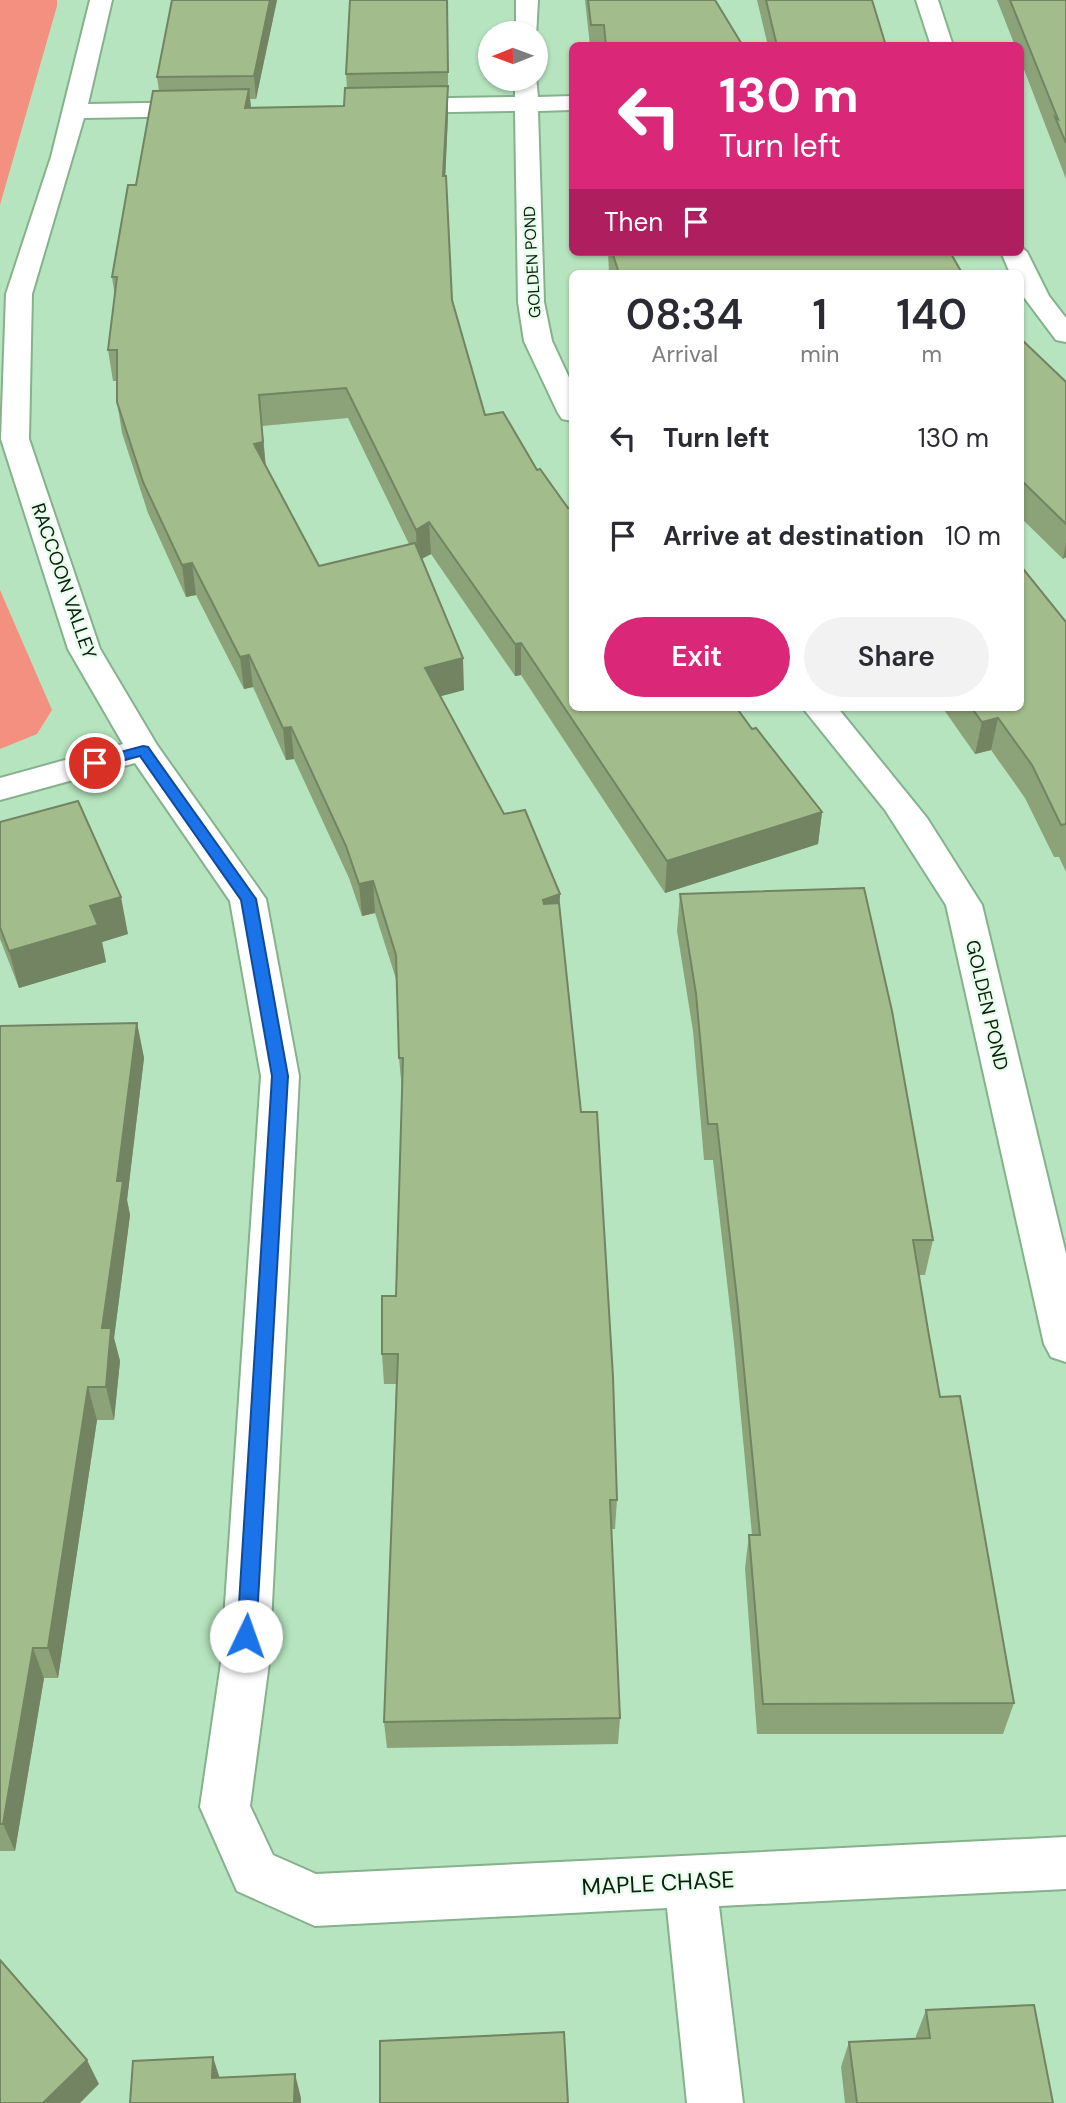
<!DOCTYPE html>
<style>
:root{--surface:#fff;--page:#f2f2f3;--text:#2b2b33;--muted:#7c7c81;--accent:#db2777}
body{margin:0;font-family:"DM Sans",sans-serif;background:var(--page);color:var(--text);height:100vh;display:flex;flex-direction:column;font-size:26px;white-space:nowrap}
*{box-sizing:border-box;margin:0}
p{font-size:23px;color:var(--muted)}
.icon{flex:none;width:38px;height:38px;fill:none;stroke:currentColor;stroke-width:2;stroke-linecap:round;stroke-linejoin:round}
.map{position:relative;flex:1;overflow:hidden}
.panel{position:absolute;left:569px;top:270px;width:455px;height:441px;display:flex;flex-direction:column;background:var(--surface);border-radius:10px;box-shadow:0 2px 5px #0004}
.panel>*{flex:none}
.banner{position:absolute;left:569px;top:42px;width:455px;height:214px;border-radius:10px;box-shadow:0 2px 5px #0004;background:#db2777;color:#fff;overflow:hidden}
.needle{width:46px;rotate:269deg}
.controls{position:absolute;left:478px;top:21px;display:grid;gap:14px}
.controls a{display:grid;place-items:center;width:70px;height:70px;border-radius:50%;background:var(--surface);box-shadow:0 2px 5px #0004;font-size:35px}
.pin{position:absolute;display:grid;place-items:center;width:60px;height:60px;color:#fff;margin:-30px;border:4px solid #fff;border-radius:50%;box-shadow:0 2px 7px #0007}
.me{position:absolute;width:77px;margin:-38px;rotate:3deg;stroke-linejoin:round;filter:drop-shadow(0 0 5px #0008)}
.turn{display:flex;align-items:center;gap:24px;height:147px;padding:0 35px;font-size:32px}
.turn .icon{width:91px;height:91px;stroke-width:2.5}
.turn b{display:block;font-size:49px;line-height:60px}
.then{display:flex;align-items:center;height:66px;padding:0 35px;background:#0003;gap:14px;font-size:26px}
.eta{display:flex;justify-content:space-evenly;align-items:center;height:119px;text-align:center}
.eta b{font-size:42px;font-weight:600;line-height:49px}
.cta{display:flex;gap:14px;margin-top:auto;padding:14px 35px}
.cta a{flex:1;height:80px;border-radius:42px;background:var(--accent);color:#fff;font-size:28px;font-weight:600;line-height:80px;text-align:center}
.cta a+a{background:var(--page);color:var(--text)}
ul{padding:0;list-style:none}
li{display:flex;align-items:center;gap:21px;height:98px;padding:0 35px}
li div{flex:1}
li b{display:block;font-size:26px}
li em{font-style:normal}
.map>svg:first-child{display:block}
.green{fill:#f49080}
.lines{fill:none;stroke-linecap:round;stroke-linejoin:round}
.minor-casing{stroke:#85b18d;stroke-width:4}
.minor{fill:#fff;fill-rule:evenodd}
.wall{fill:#8ca278;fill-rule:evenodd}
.shaded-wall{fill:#728462}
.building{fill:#a3bc8c;stroke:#728462;stroke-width:2}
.route{fill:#1a73e8;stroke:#114b97;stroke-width:2}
.labels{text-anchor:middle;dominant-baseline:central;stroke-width:5;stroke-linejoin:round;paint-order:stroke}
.far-street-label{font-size:16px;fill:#0c1e10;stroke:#e7feeb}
.street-label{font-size:19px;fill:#0c1e10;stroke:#e7feeb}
.near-street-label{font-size:23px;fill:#0c1e10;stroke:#e7feeb}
</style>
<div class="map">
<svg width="1066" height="2103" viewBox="0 0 1066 2103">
<rect width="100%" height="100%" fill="#b6e4be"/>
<path class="green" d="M0,0H57V6L0,205Z
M0,590L52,710L37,734L0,749Z"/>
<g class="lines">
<defs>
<path id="minor" d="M90,0H112L88,104L202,102L210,104L214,109L210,114L202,116L84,118L32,294L29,439L100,649L157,745L266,899L299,1076L269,1663L250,1806L273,1855L316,1874L1066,1837V1889L719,1906L743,2103H687L667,1908L315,1926L237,1891L200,1807L221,1663L261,1076L230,901L135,763L0,800V778L123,744L68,649L1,439L6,294L51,157Z
M516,0H538L536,37V33H516Z
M916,0H938L953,46H931Z
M536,76L538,97L572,96V110L538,111L544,302L552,341L572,384V421L562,419L558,413L524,341L518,302L515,111L395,113L387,111L383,106L387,101L395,99L515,97V79H536Z
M1020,246L1027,252L1049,296L1066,318V342L1056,340L1023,296L1020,273H1010L1001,252H1020Z
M802,707H837L927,818L982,905L1066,1254V1362L1051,1357L1044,1344L946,905L885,810Z"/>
</defs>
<use href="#minor" class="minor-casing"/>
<use href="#minor" class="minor"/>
</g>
<path class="wall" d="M172,0H277L256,99H250L251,108L344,106L347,88L346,74L448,0V115L445,176L452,300L485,415L572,707L752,729L822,812L818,844L665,893L521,675L515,676L431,554L422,559L464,690L440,696L504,814L559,907L617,1500L615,1529H611L620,1718L618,1744L387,1748L384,1722L396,1384H384L382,1354L396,1296L402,1090L399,1058L397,982L375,913L362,916L349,878L294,759L286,760L253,687L244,689L196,595L186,597L148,513L122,433L117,402V381H113L108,350L115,297L112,277L159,91L157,77ZM348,418L409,544L319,566L266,466L262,426Z
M585,0H715L743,46H590Z
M757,0H872L886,46H768Z
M997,0H1066V179L1020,59V46H1015Z
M608,252H950L962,273H609Z
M1020,338L1066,382V557L1063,559L1020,517Z
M1066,622V872L1059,857H1054L1025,798L991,750L975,754L942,707H1020Z
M0,822L128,934L102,942L106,962L19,988L0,939Z
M680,894L933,1240L925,1275H919L940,1397L1014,1703L1003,1734H757L745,1568L749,1535H752L734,1343L713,1160H704L693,1031L677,931Z
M137,1023L144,1058L127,1200L130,1215L114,1338L120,1361L114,1420H97L58,1678H44L15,1851H0V1026Z
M926,2010L1053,2103H845L841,2067L849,2042L916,2039V2036Z"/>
<path class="shaded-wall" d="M270,0H277L256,99L254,76Z
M448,86V115L444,206L443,176Z
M249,89L252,118L245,108Z
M259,395L262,426L266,473L254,444Z
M429,522L431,554L417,561L416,530Z
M1066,543V557L1063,559Z
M192,563L196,595L186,597L182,565Z
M521,643V675L515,676V644Z
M249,655L253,687L244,689L240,657Z
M463,658L464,690L427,700L425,668Z
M998,718L991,750L975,754L982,722Z
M291,727L294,759L286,760L283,728Z
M822,812L818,844L665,893L667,861Z
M373,881L375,913L362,916L359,884Z
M560,894L559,926L543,931V900Z
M121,897L128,934L102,942L106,962L19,988L9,951L90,906Z
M137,1023L144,1058L127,1200L130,1215L114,1338L120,1361L114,1420L106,1387L102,1328L117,1181Z
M88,1387L97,1420L58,1678L48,1648Z
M33,1648L44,1678L15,1851L3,1824Z
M213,2057L221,2082L212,2078Z
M87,2060L99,2084L80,2103H43Z
M295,2074L301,2098V2103H294Z"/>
<path class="building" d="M172,0H270L254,76L157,77Z
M350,0H447L448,72L346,74Z
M588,0H715L743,46H606L604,25H591Z
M766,0H872L886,46H777Z
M1010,0H1066V143L1055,117L1058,119Z
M448,86L443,176H446L452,300L485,415L503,412L537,470L540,469L568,508L572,507V707H736L752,729L756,728L822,812L667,861L521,643L515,644L429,522L416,530L346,388L259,395L263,442L254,444L319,566L415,543L463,658L425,668L504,814L525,810L560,894L543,900L544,904L559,903L581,1112H597L613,1377L617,1500H610L620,1718L384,1722L398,1354H382V1296H396L403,1058H399L396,955L373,881L359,884L346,846L291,727L283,728L249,655L240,657L192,563L182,565L143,482L117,402V350H108L117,277H112L128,185H136L153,91L249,89L245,108L344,106L345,88Z
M612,252H950L962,273H619Z
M1020,338L1066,382V524L1020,479Z
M1020,565L1066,622V824L1061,825L1032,765L998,718L982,722L971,707H1020Z
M78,801L121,897L90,906L98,925L9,951L0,927V822Z
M864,888L892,1011L933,1240H913L928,1330L940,1397L960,1396L1014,1703L763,1704L749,1535H760L738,1308L717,1124H708L696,994L680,894Z
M137,1023L117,1181H123L102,1328H111L106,1387H88L48,1648H33L3,1824H0V1026Z
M0,1960L87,2060L43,2103H0Z
M1034,2005L1053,2103H857L849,2042L930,2038L926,2010Z
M564,2032L568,2103H380V2041Z
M213,2057L212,2078L295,2074L294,2103H130L133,2061Z"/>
<path class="route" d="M143,746L148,747L256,899L288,1076L256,1636L253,1643L246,1645L239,1643L237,1636L272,1076L241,900L140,756L95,768L88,763L90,760Z"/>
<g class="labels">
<g class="far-street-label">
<text transform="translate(532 262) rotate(-93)">GOLDEN POND</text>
</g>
<g class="street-label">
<text transform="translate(64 581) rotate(71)">RACCOON VALLEY</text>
<text transform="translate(987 1005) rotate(77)">GOLDEN POND</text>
</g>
<g class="near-street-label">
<text transform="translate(658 1883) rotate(-3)">MAPLE CHASE</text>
</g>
</g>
</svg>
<div class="controls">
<a><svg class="needle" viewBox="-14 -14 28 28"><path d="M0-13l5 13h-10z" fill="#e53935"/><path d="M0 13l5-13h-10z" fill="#7c7c81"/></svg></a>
</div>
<div class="pin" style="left:95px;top:763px;background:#d93025"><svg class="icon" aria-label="arrive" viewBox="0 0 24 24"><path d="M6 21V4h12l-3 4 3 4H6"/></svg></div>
<svg class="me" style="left:246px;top:1636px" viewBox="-20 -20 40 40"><circle r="19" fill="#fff"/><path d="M0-13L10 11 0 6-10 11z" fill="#1a73e8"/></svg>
<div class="banner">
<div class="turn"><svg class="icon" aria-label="left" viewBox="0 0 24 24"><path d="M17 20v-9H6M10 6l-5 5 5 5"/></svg><div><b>130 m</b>Turn left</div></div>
<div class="then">Then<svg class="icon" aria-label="arrive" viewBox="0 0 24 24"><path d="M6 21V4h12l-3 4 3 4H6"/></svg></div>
</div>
<section class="panel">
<div class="eta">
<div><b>08:34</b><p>Arrival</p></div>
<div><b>1</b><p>min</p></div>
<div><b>140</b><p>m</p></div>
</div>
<ul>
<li><svg class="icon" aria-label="left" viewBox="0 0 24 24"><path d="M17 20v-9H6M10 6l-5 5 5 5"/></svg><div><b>Turn left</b></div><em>130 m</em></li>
<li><svg class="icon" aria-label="arrive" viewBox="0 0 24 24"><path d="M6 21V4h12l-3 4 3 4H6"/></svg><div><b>Arrive at destination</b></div><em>10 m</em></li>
</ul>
<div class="cta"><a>Exit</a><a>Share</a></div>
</section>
</div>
